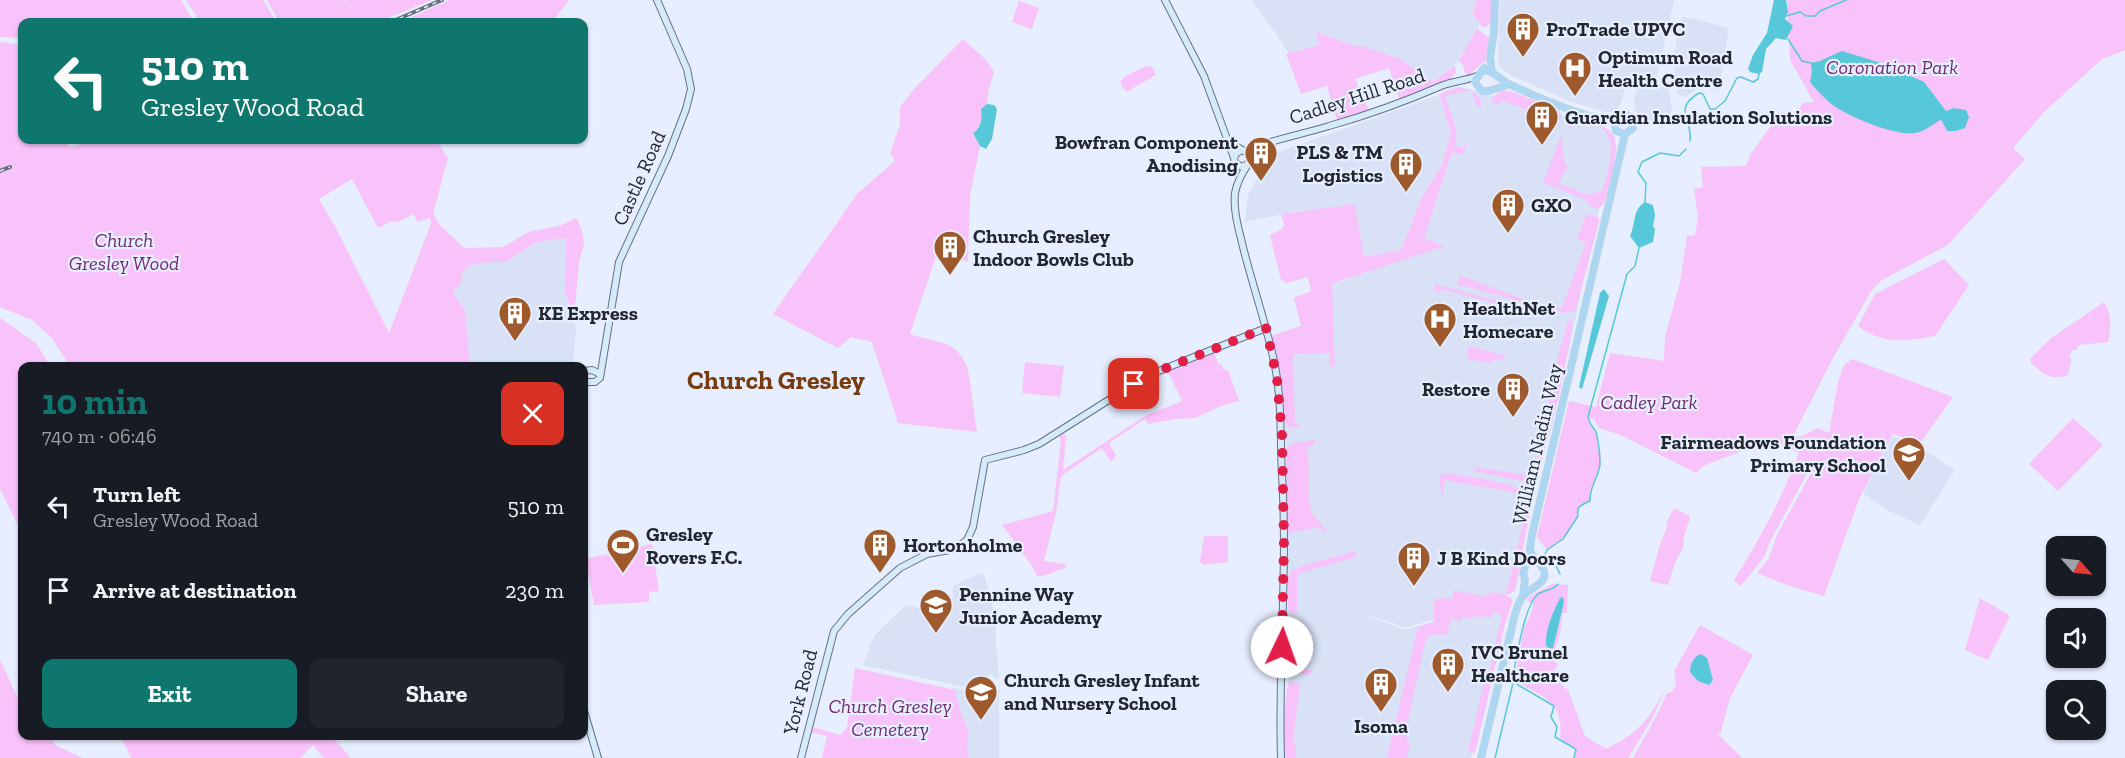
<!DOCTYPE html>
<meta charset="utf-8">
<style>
:root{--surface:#171b24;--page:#20242c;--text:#f1f3f6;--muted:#9ea1a6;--accent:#0f766e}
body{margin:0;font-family:"Zilla Slab",serif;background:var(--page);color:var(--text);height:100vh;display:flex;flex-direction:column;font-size:22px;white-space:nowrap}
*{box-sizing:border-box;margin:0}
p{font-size:20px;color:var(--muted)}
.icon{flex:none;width:33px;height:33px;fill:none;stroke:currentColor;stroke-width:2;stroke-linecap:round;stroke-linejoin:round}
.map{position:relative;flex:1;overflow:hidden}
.panel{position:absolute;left:18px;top:362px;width:570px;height:378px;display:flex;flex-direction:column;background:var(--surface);border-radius:12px;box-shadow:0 2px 4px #0004}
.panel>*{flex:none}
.hud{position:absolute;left:18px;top:18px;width:570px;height:126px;border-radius:12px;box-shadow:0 2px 4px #0004;background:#0f766e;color:#fff;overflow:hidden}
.needle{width:39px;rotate:117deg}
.tools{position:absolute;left:2046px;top:536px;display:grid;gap:12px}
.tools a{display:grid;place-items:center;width:60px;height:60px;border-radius:12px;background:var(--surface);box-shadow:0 2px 4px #0004;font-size:30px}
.pin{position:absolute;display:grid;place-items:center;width:51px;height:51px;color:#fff;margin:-26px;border-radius:12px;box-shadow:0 3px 9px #0006}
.me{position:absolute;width:66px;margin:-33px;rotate:3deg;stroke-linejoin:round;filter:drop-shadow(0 0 4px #0008)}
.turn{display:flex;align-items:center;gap:21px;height:126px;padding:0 24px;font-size:27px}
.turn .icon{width:78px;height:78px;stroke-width:2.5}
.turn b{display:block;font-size:42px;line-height:51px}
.round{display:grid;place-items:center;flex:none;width:63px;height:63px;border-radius:12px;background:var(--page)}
.overview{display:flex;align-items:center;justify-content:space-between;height:102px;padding:0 24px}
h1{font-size:36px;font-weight:700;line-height:45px;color:var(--accent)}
.cta{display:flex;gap:12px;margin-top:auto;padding:12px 24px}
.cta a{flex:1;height:69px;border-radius:12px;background:var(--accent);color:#fff;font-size:24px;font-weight:700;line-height:69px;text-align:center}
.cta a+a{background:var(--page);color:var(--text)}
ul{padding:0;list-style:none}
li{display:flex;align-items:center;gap:18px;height:84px;padding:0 24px}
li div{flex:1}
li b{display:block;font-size:22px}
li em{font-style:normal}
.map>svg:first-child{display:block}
.built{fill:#d8e1f6}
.green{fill:#f8c2fa;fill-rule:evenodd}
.water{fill:#56c8da}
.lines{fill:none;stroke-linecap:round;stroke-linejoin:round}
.stream{stroke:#56c8da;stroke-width:1.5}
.secondary-casing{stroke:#667089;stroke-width:8}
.primary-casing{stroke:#d3d4d6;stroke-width:8}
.secondary{stroke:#d5ebf9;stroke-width:6}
.primary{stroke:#acd6f2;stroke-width:7}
.rail-casing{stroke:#686d79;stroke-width:4}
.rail{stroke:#e7eeff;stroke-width:1.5;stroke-dasharray:4.5;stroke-linecap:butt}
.route{stroke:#e11d48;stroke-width:10;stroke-dasharray:0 18}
.labels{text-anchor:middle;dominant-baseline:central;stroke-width:4.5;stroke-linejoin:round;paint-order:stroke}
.poi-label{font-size:20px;font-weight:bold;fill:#222630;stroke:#e7eeff;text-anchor:start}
.park-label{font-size:20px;font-style:italic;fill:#6f2b73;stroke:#e7eeff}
.street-label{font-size:20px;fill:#222630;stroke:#e7eeff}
.district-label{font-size:26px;font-weight:bold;fill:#783b0f;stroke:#e7eeff}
</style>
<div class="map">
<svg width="2125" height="758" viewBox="0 0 2125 758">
<rect width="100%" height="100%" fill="#e7eeff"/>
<path class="built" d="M1252,0H1475L1477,7L1474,17L1480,24L1459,61L1433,82L1400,59L1316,33L1319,45L1289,53Z
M1500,0H1674L1655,85L1669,88L1672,110L1666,126L1662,128L1657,126L1644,119L1636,112L1634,101L1638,81L1628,79L1620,106L1614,112H1605L1569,101L1510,75L1501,68L1498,61Z
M1682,16L1729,28L1719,91L1700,87L1686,97L1678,94L1673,59Z
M1458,86L1599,126L1610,135L1613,145L1553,422L1536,480L1510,592L1484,605L1405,628L1391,622L1357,614L1391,624L1404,630L1482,609L1506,597L1509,598L1471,758H1285L1289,673L1286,436L1283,383L1271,336L1301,326L1294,298L1444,246L1423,238L1454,136L1444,91Z
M1439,95L1451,134L1441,167L1421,199L1401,250L1364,257L1301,210L1245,222L1248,195L1270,155Z
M567,238L565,291L576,329L573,366H470L465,309L456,298L453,291L458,285L462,273L469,266L487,262H506L536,242Z
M1893,436L1921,448L1955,470L1920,525L1885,509L1863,493Z
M984,573L996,621V643L999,679L994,678L992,674L987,676L990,682L983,689L969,688L863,665L874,636L903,608L908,605L916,607L944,619L952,607L953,586L975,575Z
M952,687L971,692L999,690V758H967L959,710Z"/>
<path class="green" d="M0,0H181L194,22H22V38L0,37Z
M186,0H263L276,22H200Z
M267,0H342L345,2V0H432L378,22H279Z
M449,0H569L552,22H438L436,20L434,22H401Z
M1475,0H1493L1491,23L1484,28L1474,17V8L1477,6Z
M1787,0H2125V50L2102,59L2044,112L2013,148L2025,159L1948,245L1882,280L1872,290L1833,358L1793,436L1800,437L1818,428L1829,433L1838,382L1844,365L1852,359L1953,397L1920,443L1893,434L1859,499L1824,596L1787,585L1757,573L1769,558L1777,535L1816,464L1813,463L1770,541L1764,557L1741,586L1734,580C1760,539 1782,498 1799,453L1773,439L1705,465L1696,473L1621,435L1599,428L1594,419L1589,418L1590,425C1598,433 1603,455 1600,468C1597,479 1589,488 1590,501C1582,505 1576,506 1578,516L1563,538L1547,550L1537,537L1569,401L1596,407L1610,353L1664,361L1665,337L1680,282L1687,236L1695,235L1698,218L1694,189L1703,187L1701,167L1746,166L1752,152L1782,111L1791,119L1803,103L1814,102L1790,60Z
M1019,1L1039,8L1032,29L1012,22Z
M1477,28L1490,39L1487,57L1484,63H1482L1469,75L1465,73L1463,65L1459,61Z
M1316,32L1353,45H1359L1400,59L1433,82L1455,65L1456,72C1449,86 1415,96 1400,100L1389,68L1355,79L1369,110L1337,120L1327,86L1301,94L1286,54L1319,45Z
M963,39L987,61L994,72L989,88L987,104L981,109C982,119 982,127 973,133L980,146L970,196L968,262L938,251L910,334C937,344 956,338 968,369L977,432L897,423V419L872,342L851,337L838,348L773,314L858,193L895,161L890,153L900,125V107L915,88Z
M0,42L22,45V140H69V147L99,140H436L448,158L433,214L439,224L464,248L504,247L528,232L559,226L577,218L583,234L584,245L579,261L574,320L565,291L566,238L536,242L506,262H487L469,266L462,273L461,283L453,291L456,298L465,309L470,366H70L51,337L32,320L0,307ZM352,179L378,228L392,221L398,222L414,214L417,222L430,218L431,224L389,333L336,228L319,199Z
M1146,66L1152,67L1156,75L1126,92L1120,82L1124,77Z
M1458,88C1472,89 1477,91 1482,105L1481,107L1476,105L1472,90L1445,96C1450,111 1458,129 1456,145L1463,149L1465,142L1466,145L1463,155L1452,152L1424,238L1445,246L1332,284L1335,366H1330V353L1293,354L1295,424H1299V427H1289L1285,422L1281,373L1271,336L1301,326L1294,298L1311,291L1308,277L1287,283L1281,280L1270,235L1282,229L1284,225L1281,214L1355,204L1364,257L1401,250L1421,199L1441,167L1451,134L1439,94Z
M1503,90L1513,92L1559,110L1562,117L1557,121L1501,100L1499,105L1491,102L1493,97Z
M1580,116C1591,120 1606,125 1613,135C1622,148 1608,188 1604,204L1597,209L1589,205L1585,199L1543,183L1562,133C1562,146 1562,159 1569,170L1565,169L1559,184L1588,195L1602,191C1607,172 1620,140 1600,127C1595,123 1586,123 1581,122L1569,129C1567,122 1574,118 1580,116Z
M1588,214L1599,218V222L1576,309L1573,312L1565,313L1539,305L1543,303L1562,308L1586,243L1577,239L1585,218Z
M1944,259L1969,285L1935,336C1906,341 1883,345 1858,326L1875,294Z
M1459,275L1531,302L1527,303L1456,284L1459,280Z
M1435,284L1546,314L1545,317L1442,289L1441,292L1433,290Z
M2104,302C2112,315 2111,327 2108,342L2079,345L2076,350H2072L2069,358L2072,359L2068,375C2051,381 2043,374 2031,363L2030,359L2050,339Z
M0,318L36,343L50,366H22V533L0,489Z
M1568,320L1573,323C1564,377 1552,428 1536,480L1531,483L1474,471L1475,467L1533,476L1554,372Z
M1469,346L1507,356L1500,361L1494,359L1489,363L1467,359Z
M1214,353L1219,365L1221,364L1224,370H1228L1239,401L1221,406L1195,418L1174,419L1148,424L1145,419L1109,443L1116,456L1111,462L1102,448L1061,476L1056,513L1044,561L1064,564L1067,568C1056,569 1048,577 1037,576L1030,563L1002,525L1053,511L1061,440L1059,436L1064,433L1066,437L1063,470L1145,416L1182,401L1168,372Z
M1025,362L1064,366L1060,397L1022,393Z
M2073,418L2103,445L2058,491L2029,464Z
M1315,440L1314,445L1308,447L1309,500L1312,513L1328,532L1322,531L1319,527L1288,533L1286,448L1295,443Z
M1445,473C1465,476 1518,483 1533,495L1515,591L1506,595L1513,600L1505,624L1475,753L1468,752L1486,673H1489L1502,615L1493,612L1491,618L1482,616L1481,618L1472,616L1471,619L1462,617L1460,621L1451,619L1447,635L1433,634L1426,639L1405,733L1410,746L1407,758H1387L1418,627L1434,622V599L1453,598V590L1484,596L1493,592L1506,595L1528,503L1522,494L1445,480L1442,497L1439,477Z
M1674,508L1690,516V518L1684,536L1683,548L1675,563L1668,585L1650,581L1661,541L1668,526L1666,524Z
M1204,536H1228V562L1203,565L1200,561Z
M652,544L659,591L649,592V602L594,605L586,559Z
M1355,551L1356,557L1297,574V610L1299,612L1291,613L1288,607V577L1291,571L1305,565Z
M1552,584L1568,585L1567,613H1562C1562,629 1558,645 1550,659L1558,664L1551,676L1568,690L1585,736L1606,749C1640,732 1646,722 1665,690L1653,717L1628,758H1575L1576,750L1560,738C1565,701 1541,696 1515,681L1523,631L1533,608V603L1526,600L1532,595Z
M1980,598L2010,616L1988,660L1965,650Z
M1302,621L1303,622L1297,639L1294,638L1295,670H1312L1310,675L1288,672L1287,629L1293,622Z
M1700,625L1753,655L1730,698L1721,732L1718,734L1742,758H1633L1657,715L1667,693L1672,692L1676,685L1674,671Z
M0,660L20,703H22V735H50L55,745L82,758H0Z
M855,668L955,690L960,711L969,732L967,748L969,758H822L827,736L811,732L812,727L840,735L847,728Z
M1292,682L1300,684L1293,742L1295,743L1296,758H1284L1283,719L1288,683Z
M120,735H330L351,758H324L313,745L300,758H131Z"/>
<path class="water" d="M1774,0H1786L1788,12L1785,19L1793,26L1786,40L1776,38L1766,49L1762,72L1759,74L1750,72L1748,69L1753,55L1767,33Z
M1842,51L1881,63L1924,82L1946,111L1954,108L1966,110L1969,117L1965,128L1956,131H1947L1942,121L1940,120C1932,125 1924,132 1915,133C1897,137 1843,115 1829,102C1822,96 1816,89 1810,82L1812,72L1811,63L1820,61Z
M987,104L994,105L997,109L992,139L986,149L980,146L973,133C982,127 982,119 981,109Z
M1645,202L1653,205L1655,215L1653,226L1655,229L1653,242L1639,248L1630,236C1636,224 1632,210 1645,202Z
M1604,289L1609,296L1582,389L1579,387L1600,293Z
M1563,597L1564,602L1554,644L1553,648L1549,649L1546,646C1545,630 1553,612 1560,598Z
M1701,654L1707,658L1713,680L1709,685L1698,681L1690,672C1690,665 1693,657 1701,654Z"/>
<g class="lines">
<path class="stream" d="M1786,16L1800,12L1806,16H1815L1820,11L1846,0
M1788,39L1802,61L1811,63
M1690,141C1693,120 1672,109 1699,93L1703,94L1710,109H1715L1725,101L1737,78L1741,77L1753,82L1758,79L1759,74
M1645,202L1646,183L1638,172L1642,162L1660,153L1679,156L1686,149
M1560,574L1556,566L1547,562L1545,554L1547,550L1563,539L1578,516C1576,506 1582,505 1590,501C1589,487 1599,477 1600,464C1600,457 1598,435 1595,430C1591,425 1590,424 1588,417L1627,274L1635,266L1639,248
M1513,678C1516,659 1524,607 1537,595C1544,589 1552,592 1558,584
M1513,682L1554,706L1551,717L1557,727L1555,737L1574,748L1576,750L1574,758
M1495,758L1513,683"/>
<defs>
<path id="secondary" d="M1165,0L1204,76L1234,158
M1229,143C1236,147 1246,150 1250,156L1248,164L1242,167L1235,163C1233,157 1235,153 1241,151
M1245,151C1273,139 1300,135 1329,126C1368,115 1404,102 1441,86C1453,81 1465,81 1477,76
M1248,164C1242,174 1237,182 1235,193C1233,211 1239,230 1243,247C1253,287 1267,326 1275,366C1282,402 1280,439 1282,475C1288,569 1278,664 1281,758
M584,371L592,370L600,374
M584,382H595L600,378L619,262L668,156L686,109L691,89L687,69L657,0
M584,711L598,758
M801,758L834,631L848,614L900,568L927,554L955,549L967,540L973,527L985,460L1024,450L1039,444L1134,384L1159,371L1266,328"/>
<path id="primary" d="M1484,68L1475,81L1477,85L1482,91C1490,93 1499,86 1509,85
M1482,71C1493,69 1501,81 1511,85C1543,100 1580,116 1614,122
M1492,72L1490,58L1494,32L1495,0
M1614,122L1622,115H1627L1632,118L1633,128L1625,134
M1614,122L1616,131L1625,134
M1523,596L1525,580L1523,573L1529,556L1532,535L1625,134
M1481,758L1515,614C1517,608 1519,601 1523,596C1530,588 1548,583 1544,571C1543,567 1533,556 1530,551"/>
</defs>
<use href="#secondary" class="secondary-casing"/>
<use href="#primary" class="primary-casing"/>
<use href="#secondary" class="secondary"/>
<use href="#primary" class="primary"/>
<defs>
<path id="rail" d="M391,22L442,0
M0,171L10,167"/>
</defs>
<use href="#rail" class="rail-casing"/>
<use href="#rail" class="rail"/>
</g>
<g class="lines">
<path class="route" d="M1134,384L1159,371L1266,328L1277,378L1282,435L1284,540L1282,647"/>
</g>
<defs>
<symbol id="building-pin" viewBox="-11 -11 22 30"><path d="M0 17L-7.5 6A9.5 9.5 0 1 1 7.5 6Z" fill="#9e5a2d" stroke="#e7eeff"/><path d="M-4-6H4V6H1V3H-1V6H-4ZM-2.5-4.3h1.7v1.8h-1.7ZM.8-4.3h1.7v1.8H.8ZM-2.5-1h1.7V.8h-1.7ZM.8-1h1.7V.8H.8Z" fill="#fff"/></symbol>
<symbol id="hospital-pin" viewBox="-11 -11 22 30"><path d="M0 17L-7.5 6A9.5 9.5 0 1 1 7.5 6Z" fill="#9e5a2d" stroke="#e7eeff"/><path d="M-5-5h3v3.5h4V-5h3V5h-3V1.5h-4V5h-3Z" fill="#fff"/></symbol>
<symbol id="school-pin" viewBox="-11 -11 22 30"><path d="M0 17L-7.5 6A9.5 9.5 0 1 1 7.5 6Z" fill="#9e5a2d" stroke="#e7eeff"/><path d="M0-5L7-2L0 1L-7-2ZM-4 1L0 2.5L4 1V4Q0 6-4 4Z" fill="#fff"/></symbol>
<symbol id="stadium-pin" viewBox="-11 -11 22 30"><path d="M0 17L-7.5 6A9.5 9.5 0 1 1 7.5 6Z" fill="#9e5a2d" stroke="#e7eeff"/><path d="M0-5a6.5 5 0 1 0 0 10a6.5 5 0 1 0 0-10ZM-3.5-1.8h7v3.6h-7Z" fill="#fff"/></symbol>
</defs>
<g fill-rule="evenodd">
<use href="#building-pin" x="1504" y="10" width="38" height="52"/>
<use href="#hospital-pin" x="1556" y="49" width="38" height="52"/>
<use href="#building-pin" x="1523" y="98" width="38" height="52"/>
<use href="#building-pin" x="1242" y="134" width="38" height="52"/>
<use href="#building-pin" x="1387" y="145" width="38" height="52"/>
<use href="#building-pin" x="1489" y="186" width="38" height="52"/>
<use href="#building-pin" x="931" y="228" width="38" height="52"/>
<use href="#building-pin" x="496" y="294" width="38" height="52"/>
<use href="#hospital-pin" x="1421" y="300" width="38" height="52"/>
<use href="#building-pin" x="1494" y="370" width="38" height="52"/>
<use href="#school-pin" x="1890" y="434" width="38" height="52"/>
<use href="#stadium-pin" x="604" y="526" width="38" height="52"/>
<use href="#building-pin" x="861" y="526" width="38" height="52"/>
<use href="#building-pin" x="1395" y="539" width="38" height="52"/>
<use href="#school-pin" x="917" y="586" width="38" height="52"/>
<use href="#building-pin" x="1429" y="645" width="38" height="52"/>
<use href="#building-pin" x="1362" y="665" width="38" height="52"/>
<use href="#school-pin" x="962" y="673" width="38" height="52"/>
</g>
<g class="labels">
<g class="poi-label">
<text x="1546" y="29">ProTrade UPVC</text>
<text x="1598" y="57">Optimum Road<tspan x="1598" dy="23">Health Centre</tspan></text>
<text x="1565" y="117">Guardian Insulation Solutions</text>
<text x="1238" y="142" text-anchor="end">Bowfran Component<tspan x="1238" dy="23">Anodising</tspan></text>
<text x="1383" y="152" text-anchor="end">PLS &amp; TM<tspan x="1383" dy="23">Logistics</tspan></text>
<text x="1531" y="205">GXO</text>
<text x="973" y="236">Church Gresley<tspan x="973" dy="23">Indoor Bowls Club</tspan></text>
<text x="1463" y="308">HealthNet<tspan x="1463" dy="23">Homecare</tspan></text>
<text x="538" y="313">KE Express</text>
<text x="1490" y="389" text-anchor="end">Restore</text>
<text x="1886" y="442" text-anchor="end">Fairmeadows Foundation<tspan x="1886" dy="23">Primary School</tspan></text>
<text x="646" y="534">Gresley<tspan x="646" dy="23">Rovers F.C.</tspan></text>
<text x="903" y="545">Hortonholme</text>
<text x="1437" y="558">J B Kind Doors</text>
<text x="959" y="594">Pennine Way<tspan x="959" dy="23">Junior Academy</tspan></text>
<text x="1471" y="652">IVC Brunel<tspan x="1471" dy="23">Healthcare</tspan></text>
<text x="1004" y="680">Church Gresley Infant<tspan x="1004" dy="23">and Nursery School</tspan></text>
<text x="1381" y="726" text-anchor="middle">Isoma</text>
</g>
<g class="park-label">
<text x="1892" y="67">Coronation Park</text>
<text x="124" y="240">Church<tspan x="124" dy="23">Gresley Wood</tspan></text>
<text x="1649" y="402">Cadley Park</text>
<text x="890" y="706">Church Gresley<tspan x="890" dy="23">Cemetery</tspan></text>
</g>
<g class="street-label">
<text transform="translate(1357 96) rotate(-18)">Cadley Hill Road</text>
<text transform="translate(639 178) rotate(-66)">Castle Road</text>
<text transform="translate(1537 444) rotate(-77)">William Nadin Way</text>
<text transform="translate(800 692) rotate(-76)">York Road</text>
</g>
<g class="district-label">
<text x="776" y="380">Church Gresley</text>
</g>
</g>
</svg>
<div class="tools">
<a><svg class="needle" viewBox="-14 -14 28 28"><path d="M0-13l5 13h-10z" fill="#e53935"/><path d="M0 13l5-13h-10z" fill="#9ea1a6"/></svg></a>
<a><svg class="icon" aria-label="sound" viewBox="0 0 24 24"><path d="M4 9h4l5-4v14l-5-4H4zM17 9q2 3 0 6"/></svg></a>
<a><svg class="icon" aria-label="search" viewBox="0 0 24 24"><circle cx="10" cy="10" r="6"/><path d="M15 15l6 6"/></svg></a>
</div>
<div class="pin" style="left:1134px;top:384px;background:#d93025"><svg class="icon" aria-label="arrive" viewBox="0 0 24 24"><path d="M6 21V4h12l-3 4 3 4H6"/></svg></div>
<svg class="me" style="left:1282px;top:647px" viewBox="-20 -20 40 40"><circle r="19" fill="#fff"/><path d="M0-13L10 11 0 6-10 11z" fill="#e11d48"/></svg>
<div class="hud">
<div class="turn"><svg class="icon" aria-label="left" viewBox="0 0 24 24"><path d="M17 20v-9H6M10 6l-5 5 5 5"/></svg><div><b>510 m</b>Gresley Wood Road</div></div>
</div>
<section class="panel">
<div class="overview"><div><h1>10 min</h1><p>740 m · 06:46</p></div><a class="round" style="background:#d93025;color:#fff"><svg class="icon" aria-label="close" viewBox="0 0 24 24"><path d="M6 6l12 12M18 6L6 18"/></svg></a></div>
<ul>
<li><svg class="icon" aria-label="left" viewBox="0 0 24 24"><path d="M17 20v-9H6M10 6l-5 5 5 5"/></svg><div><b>Turn left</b><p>Gresley Wood Road</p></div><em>510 m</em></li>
<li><svg class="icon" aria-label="arrive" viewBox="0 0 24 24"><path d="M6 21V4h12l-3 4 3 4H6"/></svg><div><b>Arrive at destination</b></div><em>230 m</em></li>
</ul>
<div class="cta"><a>Exit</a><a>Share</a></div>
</section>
</div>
